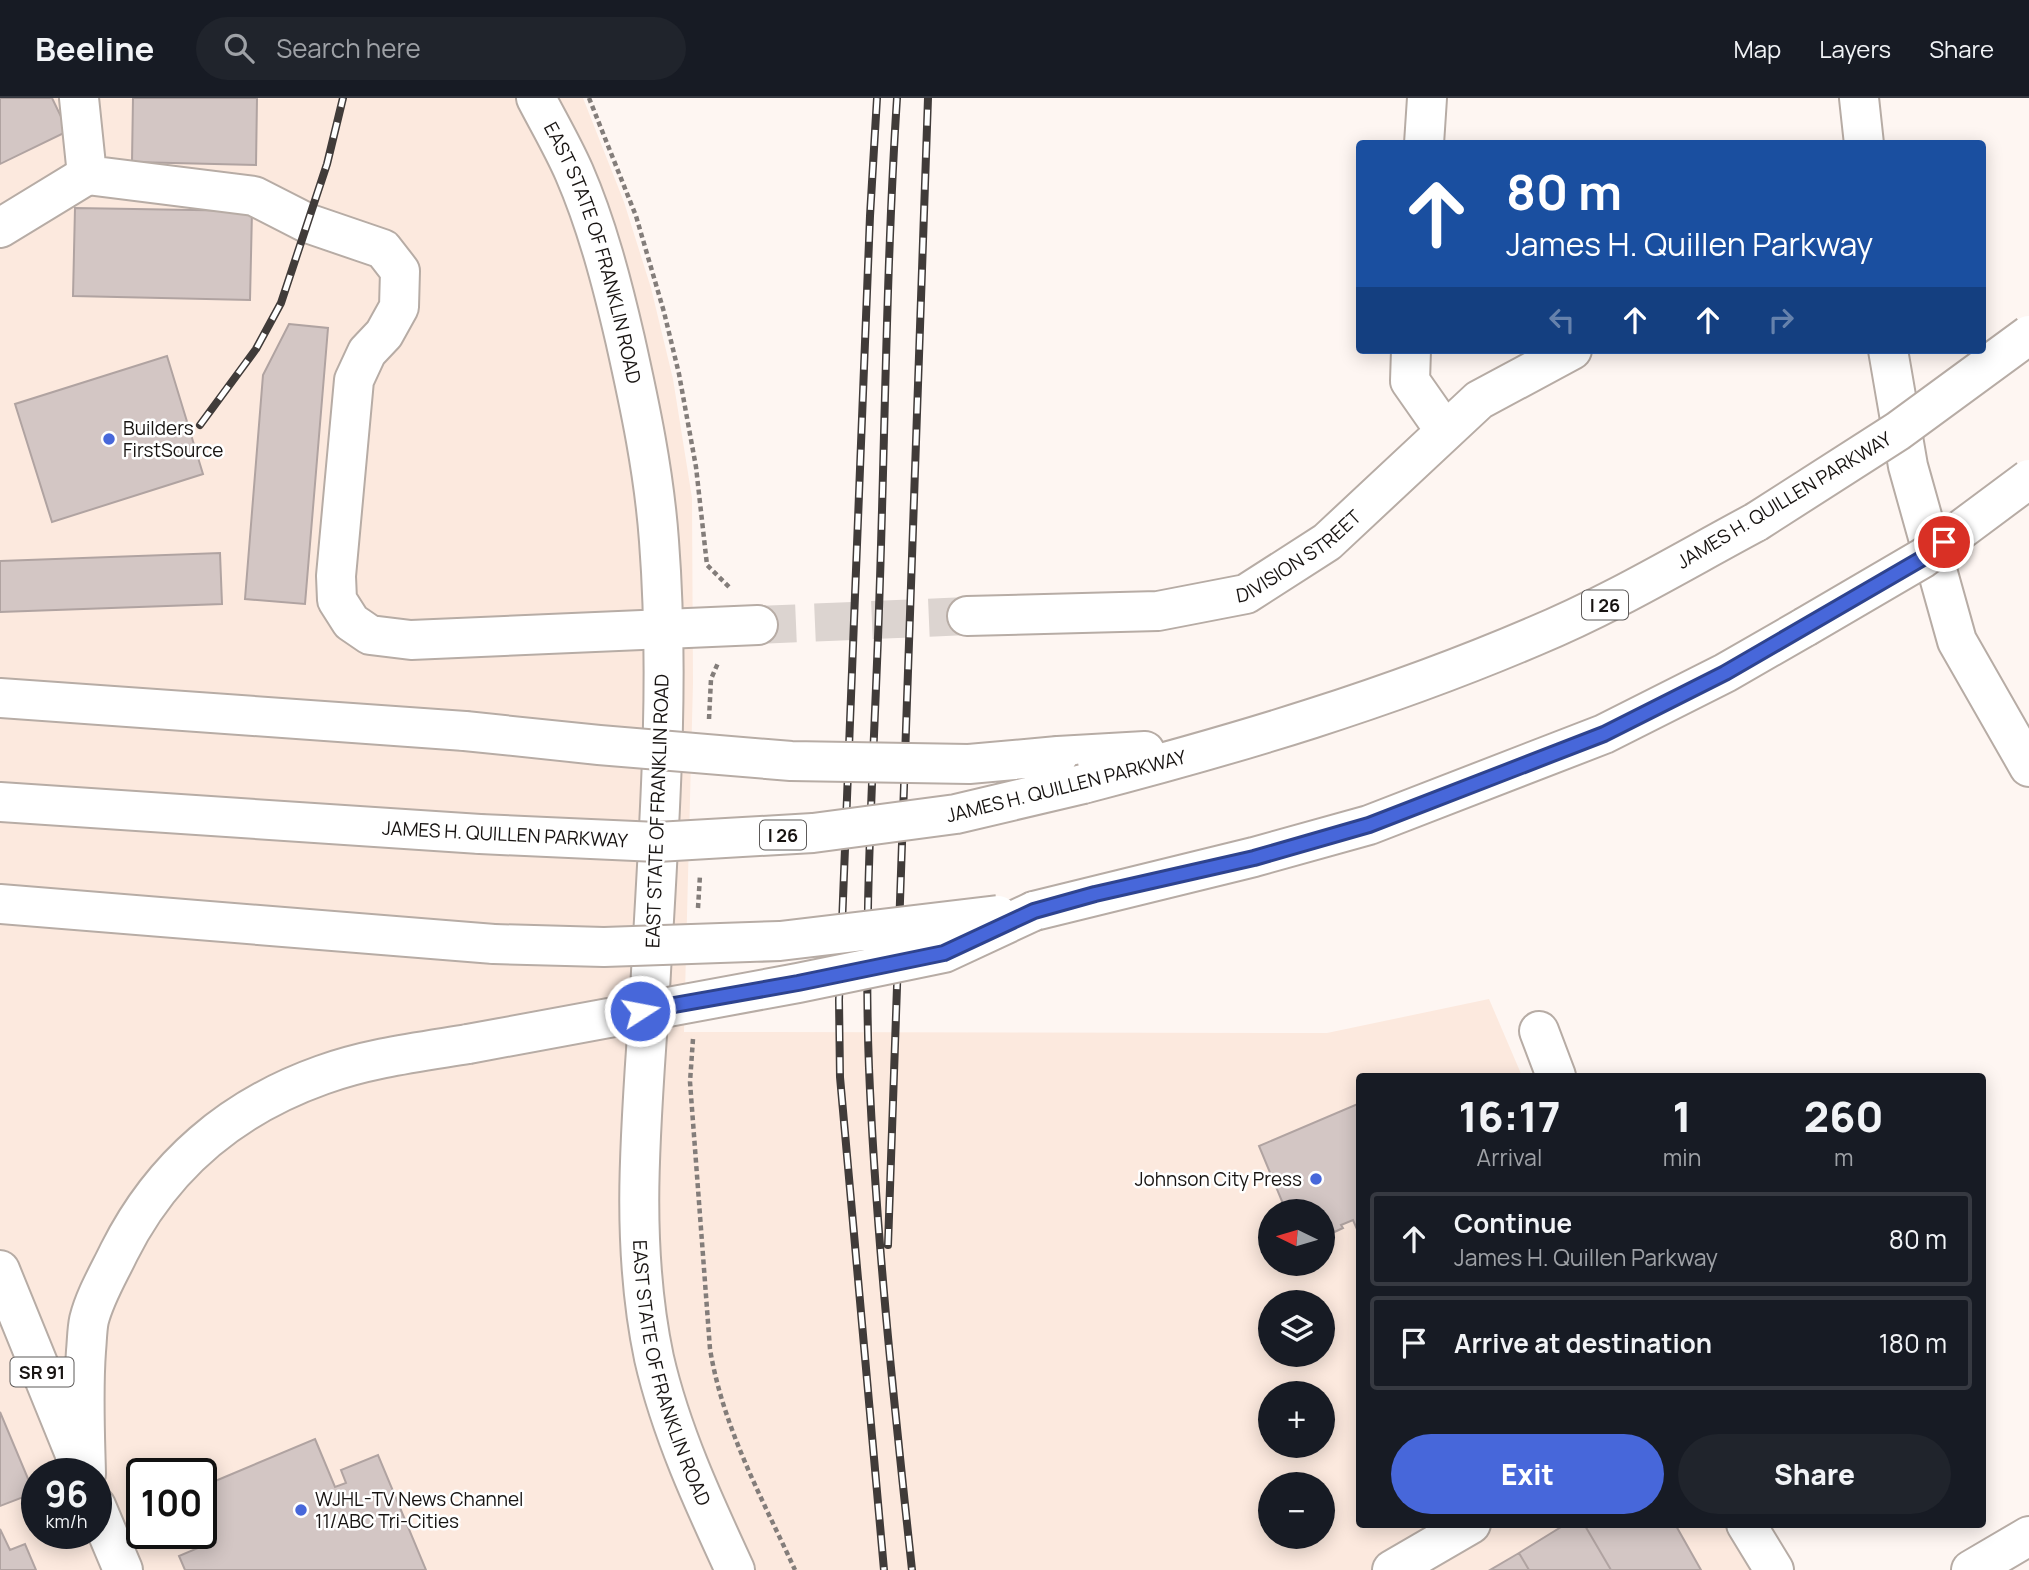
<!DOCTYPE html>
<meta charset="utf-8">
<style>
:root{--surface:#171b24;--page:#20242c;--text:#f1f3f6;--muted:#9ea1a6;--line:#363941;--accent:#4767da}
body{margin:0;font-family:Manrope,sans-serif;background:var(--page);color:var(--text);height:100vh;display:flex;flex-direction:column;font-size:26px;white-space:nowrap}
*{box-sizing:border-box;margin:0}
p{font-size:23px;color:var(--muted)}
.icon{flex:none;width:38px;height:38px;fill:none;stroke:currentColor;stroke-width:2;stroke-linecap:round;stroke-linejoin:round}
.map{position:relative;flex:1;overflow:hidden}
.sheet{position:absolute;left:1356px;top:975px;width:630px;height:455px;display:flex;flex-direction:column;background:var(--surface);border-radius:7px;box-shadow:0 4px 18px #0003}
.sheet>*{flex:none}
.guide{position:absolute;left:1356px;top:42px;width:630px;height:214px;border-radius:7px;box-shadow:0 4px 18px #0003;background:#1a4fa0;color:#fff;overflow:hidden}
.needle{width:46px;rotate:275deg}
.tools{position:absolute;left:1258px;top:1101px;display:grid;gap:14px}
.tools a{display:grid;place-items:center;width:77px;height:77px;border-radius:50%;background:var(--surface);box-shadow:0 4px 18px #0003;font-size:35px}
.speed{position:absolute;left:21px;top:1360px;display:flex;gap:14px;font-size:35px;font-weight:700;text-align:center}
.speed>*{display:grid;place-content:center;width:91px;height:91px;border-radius:50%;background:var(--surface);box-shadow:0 4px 18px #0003;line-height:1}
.speed small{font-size:18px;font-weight:400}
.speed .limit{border:4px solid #111;border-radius:10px;background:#fff;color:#111}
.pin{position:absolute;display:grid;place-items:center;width:60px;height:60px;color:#fff;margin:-30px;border:4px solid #fff;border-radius:50%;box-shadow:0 2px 7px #0007}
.me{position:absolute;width:77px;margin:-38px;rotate:79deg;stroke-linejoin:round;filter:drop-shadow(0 0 5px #0008)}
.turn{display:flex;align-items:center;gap:24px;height:147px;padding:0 35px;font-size:32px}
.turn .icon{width:91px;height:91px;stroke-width:2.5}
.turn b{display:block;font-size:49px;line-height:60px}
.lanes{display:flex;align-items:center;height:66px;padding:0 35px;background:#0003;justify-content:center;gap:35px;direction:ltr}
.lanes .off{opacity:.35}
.eta{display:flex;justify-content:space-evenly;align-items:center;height:119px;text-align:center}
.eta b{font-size:42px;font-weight:800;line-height:49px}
.cta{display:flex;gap:14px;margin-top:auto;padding:14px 35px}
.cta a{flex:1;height:80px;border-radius:42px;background:var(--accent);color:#fff;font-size:28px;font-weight:800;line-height:80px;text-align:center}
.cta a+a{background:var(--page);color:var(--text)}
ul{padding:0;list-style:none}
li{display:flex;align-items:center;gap:21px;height:94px;margin:0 14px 10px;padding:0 21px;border:4px solid var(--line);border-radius:7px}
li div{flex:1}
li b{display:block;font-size:26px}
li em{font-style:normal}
header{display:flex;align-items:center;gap:42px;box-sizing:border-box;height:98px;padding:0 35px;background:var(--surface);border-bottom:2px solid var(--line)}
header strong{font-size:33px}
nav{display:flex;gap:38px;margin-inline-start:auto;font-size:24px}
.search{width:490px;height:63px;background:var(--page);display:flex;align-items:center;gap:18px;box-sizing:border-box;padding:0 24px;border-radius:38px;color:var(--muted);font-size:26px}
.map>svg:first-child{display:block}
.built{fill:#fce9de;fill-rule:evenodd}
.building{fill:#d3c6c4;stroke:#b0a3a1;stroke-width:2}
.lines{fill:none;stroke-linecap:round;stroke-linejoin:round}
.minor-tunnel{stroke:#dcd4d0;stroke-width:38;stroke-dasharray:38 19;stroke-linecap:butt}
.minor-casing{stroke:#b7aca5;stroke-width:42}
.major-casing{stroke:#b7aca5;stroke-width:42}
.highway-casing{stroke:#b7aca5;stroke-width:42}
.path{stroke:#837d7a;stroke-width:4.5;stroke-dasharray:5 3.5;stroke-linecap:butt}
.minor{stroke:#fff;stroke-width:38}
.major{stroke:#fff;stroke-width:38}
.highway{stroke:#fff;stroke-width:38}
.rail-casing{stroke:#403b39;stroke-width:8}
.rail{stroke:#fff;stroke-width:5;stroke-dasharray:16;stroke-linecap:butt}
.highway-bridge-casing{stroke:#b7aca5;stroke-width:42;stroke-linecap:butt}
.highway-bridge{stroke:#fff;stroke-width:38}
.route-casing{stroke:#2e438e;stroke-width:18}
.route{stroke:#4767da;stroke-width:12}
.poi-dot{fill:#4767da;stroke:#fff;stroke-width:2.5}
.labels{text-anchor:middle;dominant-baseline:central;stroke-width:5;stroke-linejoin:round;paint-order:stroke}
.shield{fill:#fff;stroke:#5d5a59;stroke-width:2}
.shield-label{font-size:18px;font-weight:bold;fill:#181412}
.street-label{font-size:19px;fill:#181412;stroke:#fff}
.poi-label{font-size:19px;fill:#181412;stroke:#fff;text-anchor:start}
</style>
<header>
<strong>Beeline</strong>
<div class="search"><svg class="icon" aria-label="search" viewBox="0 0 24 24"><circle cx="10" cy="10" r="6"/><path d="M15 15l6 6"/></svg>Search here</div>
<nav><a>Map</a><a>Layers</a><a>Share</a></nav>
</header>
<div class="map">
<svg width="2029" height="1472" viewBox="0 0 2029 1472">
<rect width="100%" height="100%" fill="#fef6f2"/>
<path class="built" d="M0,0H583L624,104L651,190L673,281L692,400L693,585L684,934L1327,935L1489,901L1522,978H1360V1426H1729L1754,1472H0ZM1270,1113H1323V1166H1270ZM1270,1204H1323V1256H1270ZM1270,1295H1323V1348H1270ZM37,1376H96V1435H37ZM142,1376H201V1435H142ZM1270,1386H1323V1438H1270Z"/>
<path class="building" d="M0,0H52L68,33L0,66Z
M133,0H257L256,67L132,64Z
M75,110L252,113L250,202L73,198Z
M289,226L328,230L305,506L245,501L263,277Z
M167,258L203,376L52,424L15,306Z
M220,455L222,506L0,514V463Z
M1360,1005V1138L1353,1122L1341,1127L1343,1130L1328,1137L1327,1134L1323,1135V1113H1286L1259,1048Z
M0,1314L34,1395L0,1408Z
M315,1341L335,1389L346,1385L341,1372L378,1357L426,1472H185L179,1458L198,1450L192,1435H201V1389Z
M1566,1426H1584L1611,1472H1529L1519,1455Z
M1584,1426H1675L1701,1472H1611Z
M0,1431L10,1452L25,1446L36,1472H0Z
M1519,1455L1529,1472H1490Z"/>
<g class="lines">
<path class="minor-tunnel" d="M758,527L967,518"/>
<defs>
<g id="minor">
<path d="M79,0L87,77L254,98L307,125L383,151L400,173L399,209L384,236L367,254L354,282L336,478L337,502L351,524L370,537L411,542L758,527"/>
<path d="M1859,0L1864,46"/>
<path d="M1424,46L1427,0"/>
<path d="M0,130L87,77"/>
<path d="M1411,252L1410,283L1445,333"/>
<path d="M1888,252L1908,368L1957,543L2029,669"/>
<path id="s1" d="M967,518L1158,513L1246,496L1327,444L1479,302L1572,252"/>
<path d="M1539,933L1556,978"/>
<path d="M1746,1426L1774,1472"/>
<path d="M1392,1472L1471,1426"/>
</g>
<g id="major">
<path id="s2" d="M536,0C549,25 563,49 574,74C597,127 612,185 625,241C640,308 654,374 659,443C670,586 659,731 651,874C644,1003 627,1132 654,1260C671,1334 703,1403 735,1472"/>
<path d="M0,1172L83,1376"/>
<path d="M96,1408L123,1472"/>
<path d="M1971,1472L2029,1438"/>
</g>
<path id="highway" d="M0,600L465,633
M1058,658L1145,653
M1083,686C1237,646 1388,601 1535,538C1612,506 1683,463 1756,424
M0,704L480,736
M0,806L494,846
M1034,813L1254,759L1369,727L1604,636L1725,575L1805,529
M86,1376C85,1335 83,1294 86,1253C87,1243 87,1231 89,1222C95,1198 109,1175 119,1154C162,1068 232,1009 322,977C369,960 419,954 468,946"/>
</defs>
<use href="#minor" class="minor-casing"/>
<use href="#major" class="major-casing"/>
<use href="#highway" class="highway-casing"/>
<path class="path" d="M589,0L636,118L664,214L679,276L696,369L707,467L730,490
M709,621L711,581L718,565
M698,810L700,777
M693,941L690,984L710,1251C723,1330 762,1400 795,1472"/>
<use href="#minor" class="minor"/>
<use href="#major" class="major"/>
<use href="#highway" class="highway"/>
<defs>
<path id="rail" d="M877,0L870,118L839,902L840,979L884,1472
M897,0C886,170 885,341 879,511C874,664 863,817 869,970C876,1138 894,1305 912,1472
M200,327L256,251L281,205L327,66L343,0
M888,1147L928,0"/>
</defs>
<use href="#rail" class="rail-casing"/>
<use href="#rail" class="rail"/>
<defs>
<path id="highway-bridge" d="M1756,424L1898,333L2029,237
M1805,529L1923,460L2029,381
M465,633L599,647L791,663L969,666L1058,658
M480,736L657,744L813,735L956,716L1083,686
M494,846L604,849L780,843L998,817
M468,946L798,885L944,855L1034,813"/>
</defs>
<use href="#highway-bridge" class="highway-bridge-casing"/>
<use href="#highway-bridge" class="highway-bridge"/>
</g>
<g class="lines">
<defs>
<path id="route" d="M640,913L798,885L944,855L1034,813L1095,796L1254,760L1369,727L1604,636L1725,575L1923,460L1944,444"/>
</defs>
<use href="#route" class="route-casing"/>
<use href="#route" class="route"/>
</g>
<g class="poi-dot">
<circle cx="109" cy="341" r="7"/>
<circle cx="1316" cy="1081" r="7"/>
<circle cx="301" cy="1412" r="7"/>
</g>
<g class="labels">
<g class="shield">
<rect x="1582" y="492.5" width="46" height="29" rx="5"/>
<rect x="760" y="722.5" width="46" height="29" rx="5"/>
<rect x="10.5" y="1259.5" width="63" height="29" rx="5"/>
</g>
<g class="shield-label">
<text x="1605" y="507">I 26</text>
<text x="783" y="737">I 26</text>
<text x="42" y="1274">SR 91</text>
</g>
<g class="street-label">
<text stroke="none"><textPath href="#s2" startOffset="166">EAST STATE OF FRANKLIN ROAD</textPath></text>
<text transform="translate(1784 402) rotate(-31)">JAMES H. QUILLEN PARKWAY</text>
<text stroke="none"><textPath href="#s1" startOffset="345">DIVISION STREET</textPath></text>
<text transform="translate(1066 688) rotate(-14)">JAMES H. QUILLEN PARKWAY</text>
<text transform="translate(657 713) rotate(-88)">EAST STATE OF FRANKLIN ROAD</text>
<text transform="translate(505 736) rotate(3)">JAMES H. QUILLEN PARKWAY</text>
<text stroke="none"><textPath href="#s2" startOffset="1300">EAST STATE OF FRANKLIN ROAD</textPath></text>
</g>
<g class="poi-label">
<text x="123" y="330">Builders<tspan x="123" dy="22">FirstSource</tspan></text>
<text x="1302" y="1081" text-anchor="end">Johnson City Press</text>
<text x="315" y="1401">WJHL-TV News Channel<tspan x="315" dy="22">11/ABC Tri-Cities</tspan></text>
</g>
</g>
</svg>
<div class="tools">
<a><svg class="needle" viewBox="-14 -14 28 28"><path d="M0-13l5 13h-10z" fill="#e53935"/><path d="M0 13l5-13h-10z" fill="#9ea1a6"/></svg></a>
<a><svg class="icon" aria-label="layers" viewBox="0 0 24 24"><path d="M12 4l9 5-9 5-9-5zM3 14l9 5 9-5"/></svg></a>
<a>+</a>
<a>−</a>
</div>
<div class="speed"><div>96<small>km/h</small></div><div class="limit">100</div></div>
<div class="pin" style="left:1944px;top:444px;background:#d93025"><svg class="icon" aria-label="arrive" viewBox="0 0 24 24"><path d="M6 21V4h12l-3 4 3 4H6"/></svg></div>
<svg class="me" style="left:640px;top:913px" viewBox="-20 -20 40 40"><circle r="17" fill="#4767da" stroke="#fff" stroke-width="3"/><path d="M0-11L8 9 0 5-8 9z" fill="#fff"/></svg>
<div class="guide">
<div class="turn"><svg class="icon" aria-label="ahead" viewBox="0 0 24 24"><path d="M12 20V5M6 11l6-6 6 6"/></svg><div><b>80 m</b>James H. Quillen Parkway</div></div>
<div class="lanes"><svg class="icon off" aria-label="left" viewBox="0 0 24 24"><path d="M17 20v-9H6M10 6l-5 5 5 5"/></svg><svg class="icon" aria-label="ahead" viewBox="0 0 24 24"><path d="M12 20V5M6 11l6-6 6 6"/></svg><svg class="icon" aria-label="ahead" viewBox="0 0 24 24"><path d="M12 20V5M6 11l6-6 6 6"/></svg><svg class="icon off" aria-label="right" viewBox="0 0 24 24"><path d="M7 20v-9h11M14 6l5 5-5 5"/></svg></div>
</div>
<section class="sheet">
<div class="eta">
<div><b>16:17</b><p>Arrival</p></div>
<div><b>1</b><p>min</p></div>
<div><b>260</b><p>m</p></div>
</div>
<ul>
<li><svg class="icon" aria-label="ahead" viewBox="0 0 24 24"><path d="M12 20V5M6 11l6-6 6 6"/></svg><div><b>Continue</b><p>James H. Quillen Parkway</p></div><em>80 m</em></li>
<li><svg class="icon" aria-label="arrive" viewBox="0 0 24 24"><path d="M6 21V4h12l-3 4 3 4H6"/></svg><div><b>Arrive at destination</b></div><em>180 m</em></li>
</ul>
<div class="cta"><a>Exit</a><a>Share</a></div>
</section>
</div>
